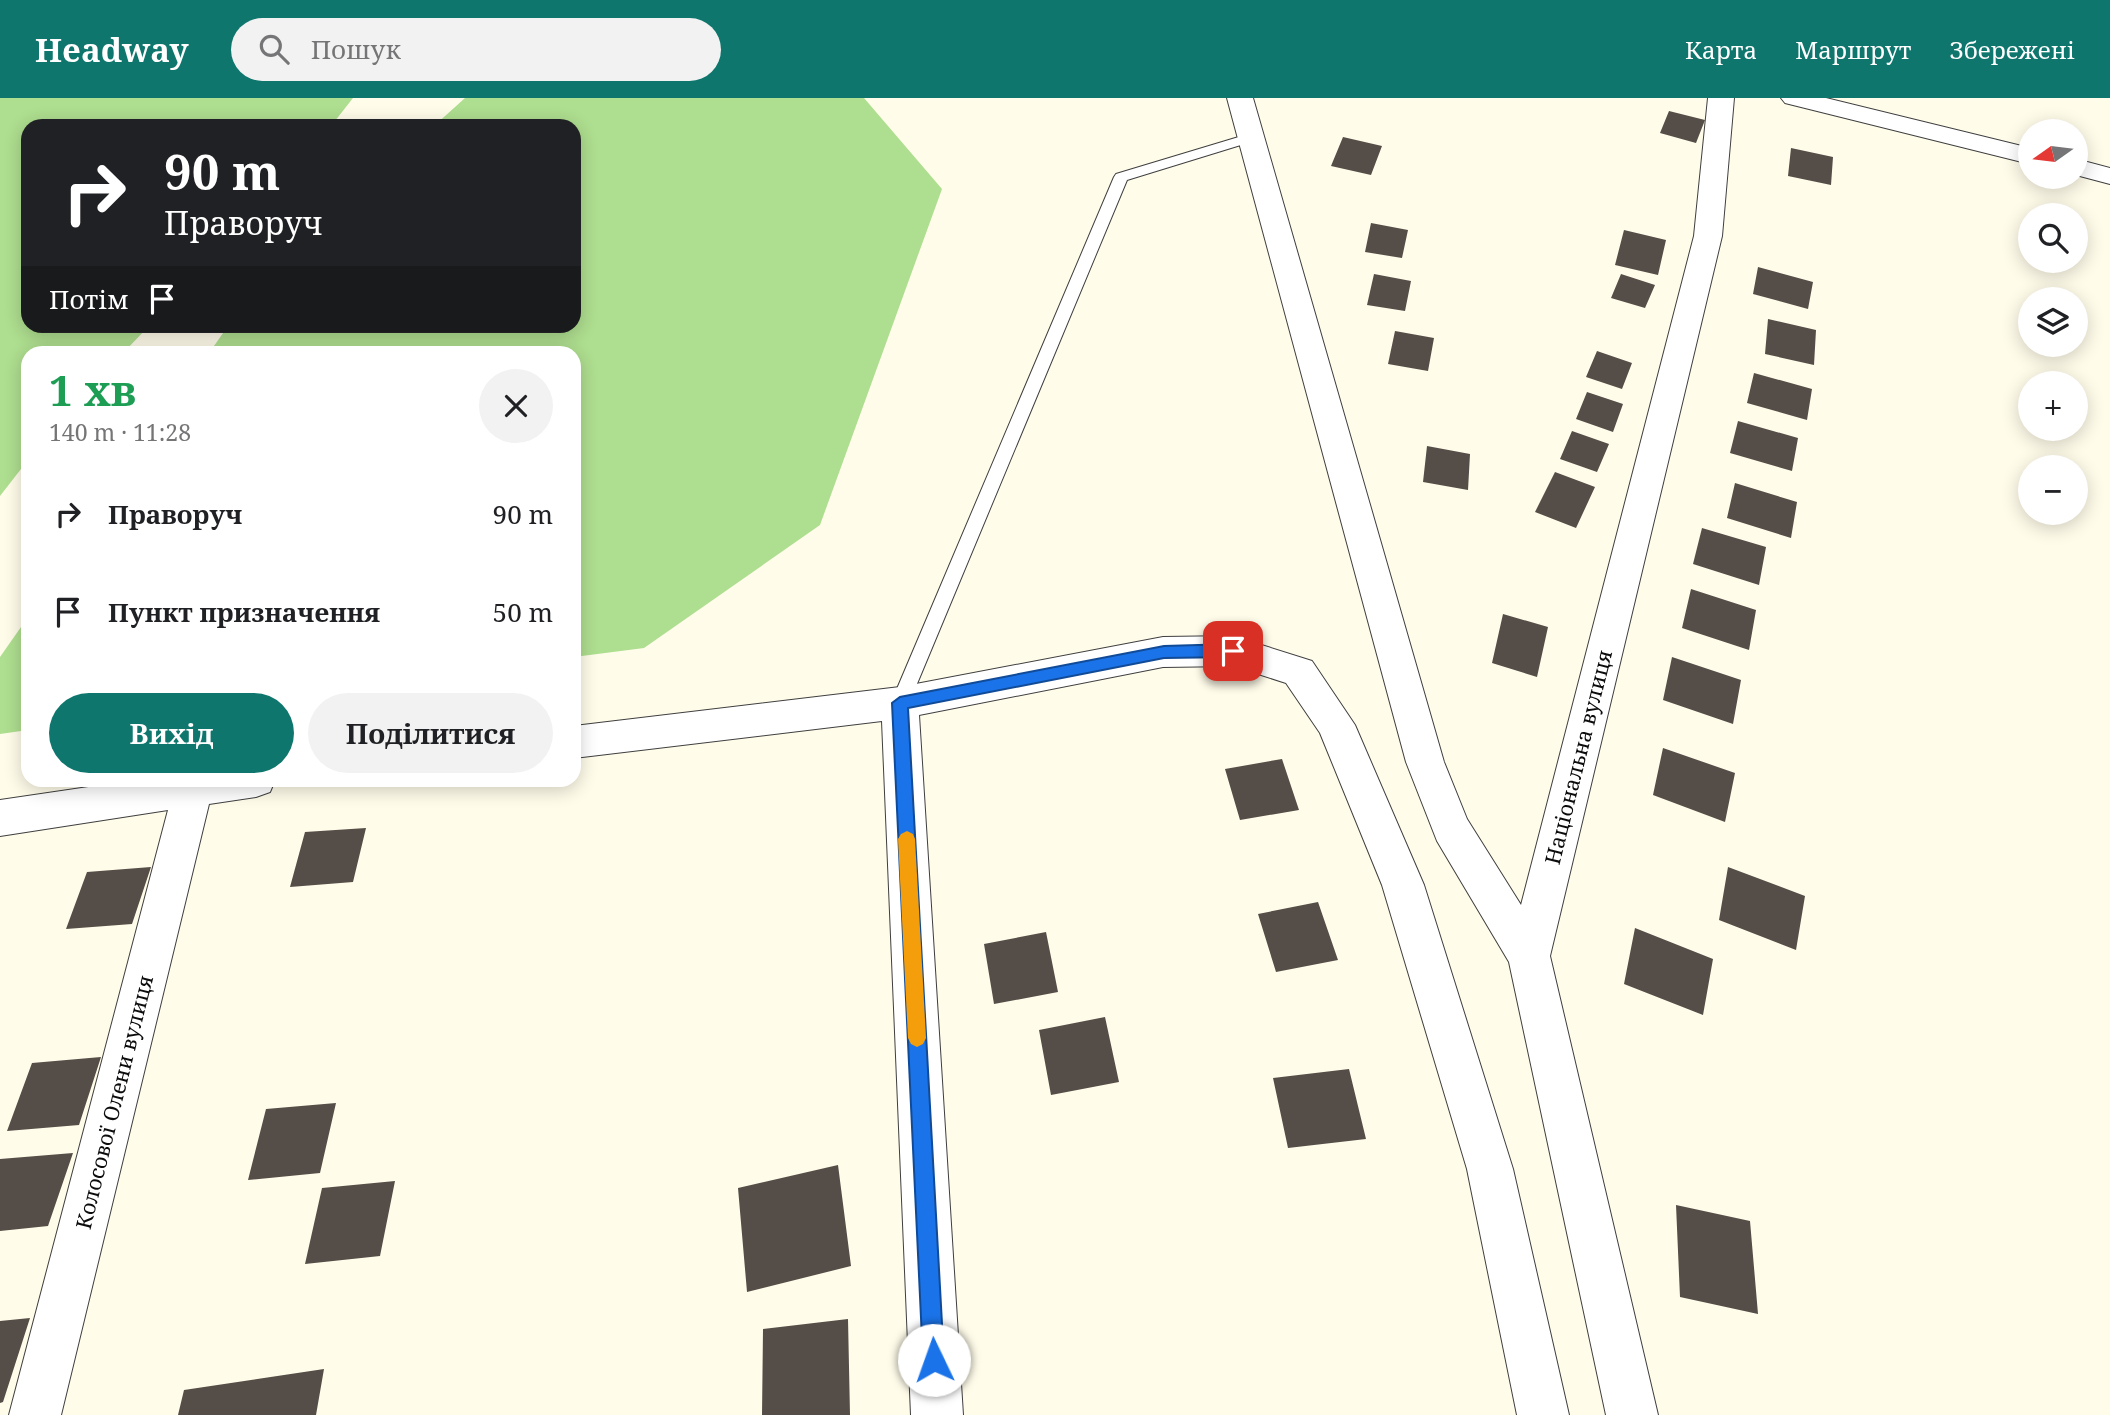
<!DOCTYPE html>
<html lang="uk">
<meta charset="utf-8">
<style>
:root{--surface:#fff;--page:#f2f2f2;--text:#202124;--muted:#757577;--accent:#0f766e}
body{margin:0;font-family:"Noto Serif",serif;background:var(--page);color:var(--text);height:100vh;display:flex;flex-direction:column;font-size:26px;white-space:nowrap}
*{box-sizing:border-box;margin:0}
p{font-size:23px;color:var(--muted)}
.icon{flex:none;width:38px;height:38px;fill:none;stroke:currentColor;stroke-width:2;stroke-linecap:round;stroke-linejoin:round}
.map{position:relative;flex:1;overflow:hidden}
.side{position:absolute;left:21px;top:248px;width:560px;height:441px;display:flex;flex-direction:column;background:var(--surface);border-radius:21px;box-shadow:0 4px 18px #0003}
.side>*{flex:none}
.guide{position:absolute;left:21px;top:21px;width:560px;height:214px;border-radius:21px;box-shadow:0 4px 18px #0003;background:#202124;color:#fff;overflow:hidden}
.needle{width:46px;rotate:256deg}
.controls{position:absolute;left:2018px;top:21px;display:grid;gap:14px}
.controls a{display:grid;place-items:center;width:70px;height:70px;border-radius:50%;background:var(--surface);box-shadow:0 4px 18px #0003;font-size:35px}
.pin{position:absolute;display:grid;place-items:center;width:60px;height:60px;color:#fff;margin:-30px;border-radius:14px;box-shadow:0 4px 10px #0006}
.me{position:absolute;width:77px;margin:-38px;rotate:357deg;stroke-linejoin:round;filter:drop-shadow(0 0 5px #0008)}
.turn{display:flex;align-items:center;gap:24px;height:147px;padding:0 28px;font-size:32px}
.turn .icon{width:91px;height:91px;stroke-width:2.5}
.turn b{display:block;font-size:49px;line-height:60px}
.then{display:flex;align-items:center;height:66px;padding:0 28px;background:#0003;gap:14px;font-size:26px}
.round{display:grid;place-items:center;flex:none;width:74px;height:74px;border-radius:37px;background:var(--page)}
.overview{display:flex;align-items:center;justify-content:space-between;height:119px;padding:0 28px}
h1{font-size:42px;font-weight:700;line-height:52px;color:#1e9e55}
.button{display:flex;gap:14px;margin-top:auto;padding:14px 28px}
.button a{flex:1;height:80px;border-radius:42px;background:var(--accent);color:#fff;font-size:28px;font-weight:700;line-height:80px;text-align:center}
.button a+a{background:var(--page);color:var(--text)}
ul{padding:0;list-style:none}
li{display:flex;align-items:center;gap:21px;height:98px;padding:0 28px}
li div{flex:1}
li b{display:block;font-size:26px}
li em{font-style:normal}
header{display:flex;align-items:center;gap:42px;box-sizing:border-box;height:98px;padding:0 35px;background:var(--accent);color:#fff}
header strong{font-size:33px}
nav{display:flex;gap:38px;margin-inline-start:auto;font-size:24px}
.search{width:490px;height:63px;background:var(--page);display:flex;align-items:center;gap:18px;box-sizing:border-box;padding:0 24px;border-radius:38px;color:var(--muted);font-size:26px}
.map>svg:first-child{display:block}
.forest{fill:#aede8f}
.building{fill:#554d47}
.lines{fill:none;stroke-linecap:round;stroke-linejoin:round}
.service-casing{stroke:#3f3f3f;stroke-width:2}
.minor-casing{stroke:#3f3f3f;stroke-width:2}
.service{fill:#fff;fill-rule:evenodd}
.minor{fill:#fff;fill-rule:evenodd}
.route{fill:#1a73e8;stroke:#114b97;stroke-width:2}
.slow{fill:#f59e0b}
.labels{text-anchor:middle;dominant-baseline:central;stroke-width:7;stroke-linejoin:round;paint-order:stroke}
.street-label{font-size:21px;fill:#0c0c0c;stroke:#fff}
</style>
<header>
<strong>Headway</strong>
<div class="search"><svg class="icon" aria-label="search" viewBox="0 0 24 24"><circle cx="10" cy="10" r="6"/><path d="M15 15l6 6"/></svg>Пошук</div>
<nav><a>Карта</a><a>Маршрут</a><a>Збережені</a></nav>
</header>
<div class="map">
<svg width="2110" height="1317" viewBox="0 0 2110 1317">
<rect width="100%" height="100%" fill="#fffcea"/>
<path class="forest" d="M0,0H353L331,28H28V228H149L123,255L28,256V362L0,398Z
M465,0H864L942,91L820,427L644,550L574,559V256L209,255L228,228H574V28H434Z
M28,519V632L0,636V559Z"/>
<path class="building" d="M1669,13L1705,22L1696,45L1660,35Z
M1343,39L1382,48L1371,77L1331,68Z
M1791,50L1833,59L1831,87L1788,78Z
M1371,125L1408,132L1402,160L1365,154Z
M1624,132L1666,142L1658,177L1615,167Z
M1758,169L1813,184L1808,211L1753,196Z
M1374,176L1411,183L1405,213L1367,207Z
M1621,176L1655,187L1645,210L1611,200Z
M1768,221L1816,232L1814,267L1765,256Z
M1395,233L1434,240L1428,273L1388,266Z
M1597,253L1632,265L1622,291L1586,279Z
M1754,275L1812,291L1807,322L1747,305Z
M1587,294L1623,306L1613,334L1576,321Z
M1738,323L1798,340L1792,373L1730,355Z
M1572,333L1609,346L1597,374L1560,361Z
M1427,348L1470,356L1468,392L1423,384Z
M1555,374L1595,389L1576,430L1535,414Z
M1735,385L1797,404L1791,440L1727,420Z
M1702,430L1766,449L1759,487L1693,466Z
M1691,491L1756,512L1749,552L1682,530Z
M1503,516L1548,529L1537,579L1492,565Z
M1672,559L1741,582L1733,626L1663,602Z
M1663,650L1735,675L1725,724L1653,697Z
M1282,661L1299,712L1240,722L1225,671Z
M366,730L353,784L290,789L305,734Z
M151,769L132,826L66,831L87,774Z
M1728,769L1805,798L1796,852L1719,822Z
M1318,804L1338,862L1276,874L1258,816Z
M1635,830L1713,861L1703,917L1624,886Z
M1046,834L1058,894L994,906L984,846Z
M1105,919L1119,984L1051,997L1039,932Z
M101,959L79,1027L7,1033L32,965Z
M1349,971L1366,1041L1288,1050L1273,980Z
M336,1005L320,1075L248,1082L266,1011Z
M73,1055L48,1128L0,1133V1061Z
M838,1067L851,1168L747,1194L738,1090Z
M395,1083L380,1158L305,1166L322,1090Z
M1676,1107L1750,1123L1758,1216L1680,1199Z
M30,1220L3,1304L0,1305V1223Z
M848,1221L850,1317H762L763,1231Z
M324,1271L316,1317H178L184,1292Z"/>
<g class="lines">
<defs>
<path id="service" d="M1252,35L1257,36V42L1127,82L909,605L907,611L900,613L893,611L891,605L1114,79L1116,76Z"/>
<path id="minor" d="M1227,0H1253L1444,664L1467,721L1521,807L1694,138L1708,0H1734L1722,138L1550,858L1658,1317H1606L1509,864L1437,743L1406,664Z
M1781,0H1826L2030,50V66L1785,5Z
M2076,61L2110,70V86L2076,77Z
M1233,538L1312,563L1355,627L1424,787L1513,1071L1569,1317H1517L1467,1071L1382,787L1320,635L1286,585L1233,568L1163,569L919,617L963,1317H911L882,623L574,660V628L900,589L1163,539Z
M136,682H275L270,694L256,699L209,706L61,1317H9L168,712L0,738V702Z"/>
</defs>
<use href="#service" class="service-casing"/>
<use href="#minor" class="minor-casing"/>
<use href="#service" class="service"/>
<use href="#minor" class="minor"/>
</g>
<path class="route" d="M1233,546L1240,553L1233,559L1164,560L908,610L944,1262L941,1270L934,1273L926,1270L923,1262L892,605L900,599L1164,548Z"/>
<path class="slow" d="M907,733L913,736L915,741L926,940L923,946L917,949L911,946L908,940L898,741L901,736Z"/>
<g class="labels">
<g class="street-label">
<text transform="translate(1578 659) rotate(-76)">Національна вулиця</text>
<text transform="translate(114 1004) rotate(-76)">Колосової Олени вулиця</text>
</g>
</g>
</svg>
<div class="controls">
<a><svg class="needle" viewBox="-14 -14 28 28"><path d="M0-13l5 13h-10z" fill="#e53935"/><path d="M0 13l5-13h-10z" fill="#757577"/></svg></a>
<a><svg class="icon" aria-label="search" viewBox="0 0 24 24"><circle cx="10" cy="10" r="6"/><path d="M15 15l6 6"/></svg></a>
<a><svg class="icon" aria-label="layers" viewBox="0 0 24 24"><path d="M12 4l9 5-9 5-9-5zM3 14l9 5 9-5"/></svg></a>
<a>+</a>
<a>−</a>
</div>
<div class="pin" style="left:1233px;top:553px;background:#d93025"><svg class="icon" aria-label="arrive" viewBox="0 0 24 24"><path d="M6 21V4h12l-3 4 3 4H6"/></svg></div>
<svg class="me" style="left:934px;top:1262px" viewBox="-20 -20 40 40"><circle r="19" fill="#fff"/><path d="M0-13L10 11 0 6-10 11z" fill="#1a73e8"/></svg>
<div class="guide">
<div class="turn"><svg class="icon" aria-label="right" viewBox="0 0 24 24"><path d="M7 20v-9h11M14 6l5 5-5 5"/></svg><div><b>90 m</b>Праворуч</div></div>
<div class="then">Потім<svg class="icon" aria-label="arrive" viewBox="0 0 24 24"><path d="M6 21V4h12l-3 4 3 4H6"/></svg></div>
</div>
<section class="side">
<div class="overview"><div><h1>1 хв</h1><p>140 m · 11:28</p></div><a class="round"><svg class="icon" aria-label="close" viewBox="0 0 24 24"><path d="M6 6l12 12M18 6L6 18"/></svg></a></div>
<ul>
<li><svg class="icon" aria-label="right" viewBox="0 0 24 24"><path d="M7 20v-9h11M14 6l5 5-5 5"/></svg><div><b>Праворуч</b></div><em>90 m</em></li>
<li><svg class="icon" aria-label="arrive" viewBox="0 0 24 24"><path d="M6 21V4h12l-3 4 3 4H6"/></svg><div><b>Пункт призначення</b></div><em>50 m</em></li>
</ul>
<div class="button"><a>Вихід</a><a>Поділитися</a></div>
</section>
</div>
